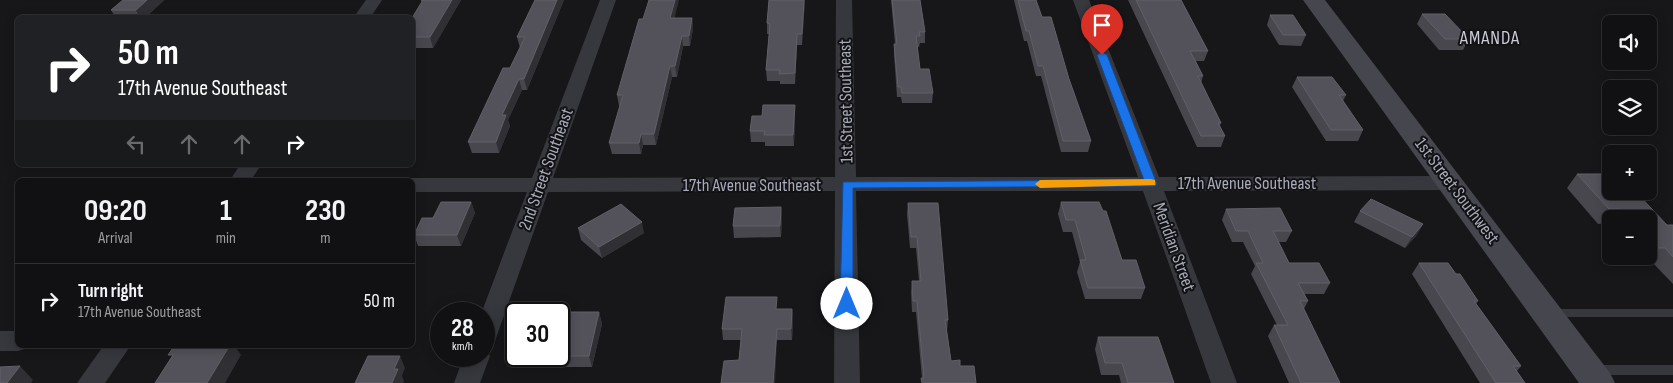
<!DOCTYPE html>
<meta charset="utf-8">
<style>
:root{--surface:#111013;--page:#1a191c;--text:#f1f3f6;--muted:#9c9da0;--line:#303033}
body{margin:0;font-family:"Sofia Sans Condensed",sans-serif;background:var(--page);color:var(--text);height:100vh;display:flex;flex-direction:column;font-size:19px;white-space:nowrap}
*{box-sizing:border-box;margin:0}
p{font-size:16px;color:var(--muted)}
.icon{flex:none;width:28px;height:28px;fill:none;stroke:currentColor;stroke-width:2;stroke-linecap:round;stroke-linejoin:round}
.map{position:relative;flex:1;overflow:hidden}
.panel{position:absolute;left:15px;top:178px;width:400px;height:170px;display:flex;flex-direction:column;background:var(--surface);border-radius:8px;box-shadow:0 2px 12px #0003,0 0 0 1px var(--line)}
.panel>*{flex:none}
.banner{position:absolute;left:15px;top:15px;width:400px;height:152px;border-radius:8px;box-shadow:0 2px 12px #0003,0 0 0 1px var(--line);background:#202124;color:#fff;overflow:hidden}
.controls{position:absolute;left:1602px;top:15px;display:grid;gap:10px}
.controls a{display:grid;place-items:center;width:55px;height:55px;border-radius:8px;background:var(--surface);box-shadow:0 2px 12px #0003,0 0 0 1px var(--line);font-size:25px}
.speed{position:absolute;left:430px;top:302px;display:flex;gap:10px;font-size:25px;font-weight:700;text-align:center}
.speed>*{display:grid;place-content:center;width:65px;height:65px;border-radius:50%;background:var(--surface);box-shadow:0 2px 12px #0003,0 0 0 1px var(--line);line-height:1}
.speed small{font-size:12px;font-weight:400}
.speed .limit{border:2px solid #111;border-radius:8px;background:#fff;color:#111}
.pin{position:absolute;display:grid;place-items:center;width:42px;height:42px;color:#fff;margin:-51px -21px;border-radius:50% 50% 50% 0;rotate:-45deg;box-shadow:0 0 5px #0007}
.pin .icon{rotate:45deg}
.me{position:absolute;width:55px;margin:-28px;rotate:0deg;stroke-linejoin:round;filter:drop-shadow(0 0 4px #0008)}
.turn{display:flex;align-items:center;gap:18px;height:105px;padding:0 20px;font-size:22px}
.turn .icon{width:65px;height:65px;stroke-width:2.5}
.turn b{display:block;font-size:35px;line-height:42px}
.lanes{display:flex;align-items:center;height:48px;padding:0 20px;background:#0003;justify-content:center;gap:25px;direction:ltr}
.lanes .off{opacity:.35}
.eta{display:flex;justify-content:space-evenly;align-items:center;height:85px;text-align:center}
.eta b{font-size:30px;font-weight:700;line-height:35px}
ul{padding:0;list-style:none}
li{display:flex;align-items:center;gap:15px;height:75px;padding:0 20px;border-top:1px solid var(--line)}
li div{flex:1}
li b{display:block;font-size:19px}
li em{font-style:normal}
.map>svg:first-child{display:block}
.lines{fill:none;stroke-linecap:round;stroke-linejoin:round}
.lane{fill:#37383e;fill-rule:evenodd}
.street{fill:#37383e;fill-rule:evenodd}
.secondary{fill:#45464e;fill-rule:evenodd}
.wall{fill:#48474e}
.shaded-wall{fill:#302f34}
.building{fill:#53525a;stroke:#606068}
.route{fill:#1a73e8;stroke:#114b97}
.slow{fill:#f59e0b}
.labels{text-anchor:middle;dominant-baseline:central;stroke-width:4;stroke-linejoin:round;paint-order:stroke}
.street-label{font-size:18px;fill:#a8abb9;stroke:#121114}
.neighbourhood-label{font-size:19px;letter-spacing:1px;fill:#c9cbd5;stroke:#121114}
</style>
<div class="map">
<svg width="1673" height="383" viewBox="0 0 1673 383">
<rect width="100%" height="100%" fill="#171619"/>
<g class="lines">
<path class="lane" d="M1552,309H1673V317H1552L1548,316L1546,313L1548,310Z
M1594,365H1673V375H1594L1590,373L1588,370L1590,367Z"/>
<path class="street" d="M366,0H382L370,18H353Z
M600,0H616L553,178L835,177L836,0H852L856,177H1138L1073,0H1089L1159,177L1451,176L1458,178L1462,183L1458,188L1451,190L1164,191L1237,383H1211L1143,191H856L860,383H834L835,191L548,192L496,338L493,345L484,348V314H481L527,192H412V180H405L412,178H532Z
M240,165H261L251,180H230Z
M0,331H18V345H28L27,348L18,351H0Z
M104,345H131L105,383H77Z
M484,348L490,356L480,383H454L464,356H484Z"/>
<path class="secondary" d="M1303,0H1325L1610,373L1615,383H1579Z"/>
</g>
<path class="wall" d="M123,0H164L145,18H116L111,10Z
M421,0H461L433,48H412V18L422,3Z
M535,0H564L527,90H522L508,120L510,126L499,153H472L468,142L510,68L520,48L517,37Z
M769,0H805L802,45H797L795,84H780V81H767L766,70L769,34H767V23Z
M891,0H920L925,32V43H920L919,47H917L920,69L933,93L932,103H902L901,97H897L894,54V44H895Z
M1014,0H1036L1042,17L1069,79L1091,141L1088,152H1061L1041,76H1036L1027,41H1024Z
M1128,0H1181L1208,51L1204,61H1196L1203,76L1201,83L1221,123L1220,126L1225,136L1221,147H1197Z
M1422,14L1469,39L1463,50H1439L1417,24Z
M1270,15L1306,35L1301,46L1279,45L1267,25Z
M674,18H692L693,29L690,46H683L677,77H672L656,145H643L641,154H612L609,143L620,106H619L617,95Z
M1297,77L1346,95L1343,101L1363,130L1358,141H1326L1292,87Z
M795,105V115L794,146H765V142H751L750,131L762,116Z
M1577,174L1667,225H1673V284L1652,262H1644L1639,256H1649V219H1611V226L1609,223L1598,224L1567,188Z
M471,202L475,213L461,246H418L414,235L433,218Z
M1061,202L1103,211L1122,260L1145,288L1141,299H1085L1077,272L1080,262L1072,232H1063L1058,214Z
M908,203L948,320L947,331L951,361L960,366L976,383L922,378L916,312H912L911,292L912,281H919L916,248H910L907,214Z
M781,207L782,218L781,237L734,238L733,226Z
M1226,209L1292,231L1286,242H1279L1289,263L1330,283L1324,294H1304L1308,301L1304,309L1340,383H1289L1268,336L1274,325H1277L1251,274L1255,266L1243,242H1232L1222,220Z
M1360,211L1423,224L1416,236L1405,248L1354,222Z
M578,228L644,233L602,258L581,240Z
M1419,263L1456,274L1478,301L1476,304L1521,366L1517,371L1525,383H1480L1412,274Z
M777,309H792L793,320L792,340H777L739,360L741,340H723L722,329Z
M599,312L602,324L592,367H559L556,356H559V330Z
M1098,337L1174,383H1121L1119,375H1101L1095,349Z"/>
<path class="shaded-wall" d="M147,0H164L145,18H140L136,10Z
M452,0H461L433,48L430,37Z
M557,0H564L527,90L524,79Z
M675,0H679L672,29L670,18Z
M804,0H805L802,45V34Z
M692,18L693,29L690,46L689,36Z
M797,34V45L795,84V73Z
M682,36L683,46L677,77L675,66Z
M670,66L672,77L656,145L654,134Z
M519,79L522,90L508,120L510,126L499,153L496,142L502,115Z
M795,105V115L794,146L793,135Z
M641,134L643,145L641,154L639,143Z
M471,202L475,213L461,246L457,235Z
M781,207L782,218L781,237L780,226Z
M642,222L644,233L602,258L599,247Z
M1423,224L1416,236L1405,248L1412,237Z
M792,309L793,320L792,340L791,329Z
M599,312L602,324L592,367L589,356Z
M777,329V340L775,383H773Z
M230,345H234L241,355L225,383H207Z
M400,356L405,368L402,376L404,381L403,383H392L394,369Z
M20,366L33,380L31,383H7Z"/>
<path class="building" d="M123,0H147L136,10H111Z
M421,0H452L430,37H412V18L423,0Z
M535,0H557L524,79H519L502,115H506L496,142H468L503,68H510L525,37H517Z
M649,0H675L670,18H692L689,36H682L675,66H670L654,134H641L639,143H609L623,95H617L639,19H643Z
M769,0H804L802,34H797L795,73L779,74L780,70H766L770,24L767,23Z
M892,0H920L925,32H919L920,36H916L920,69H929L933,93H902L901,87H898L894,44H897Z
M1018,0H1036L1042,17H1051L1069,79L1091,141H1063L1043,66H1038L1029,31H1026Z
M1136,0H1181L1208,51H1190L1203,76H1198L1221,123H1218L1225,136H1201Z
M1422,14H1445L1469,39H1445Z
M1270,15H1293L1306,35H1283Z
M1297,77H1332L1346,95H1339L1363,130H1331Z
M763,105H795L793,135H764L765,131H750L752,116H762Z
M1577,174H1611V191H1635L1667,225H1673V257L1665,248H1656L1649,240V219H1629L1620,209H1609Z
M1371,199L1423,224L1412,237L1360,211Z
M441,202H471L457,235H414L422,218H433Z
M1061,202H1099L1103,211H1106L1122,260H1136L1145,288H1088L1080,260H1086L1075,220H1066Z
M908,203H938L948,320H945L951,361L960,360V366H974L976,383H922L921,378H924L917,301H913L912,281H921L917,237H911Z
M621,204L642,222L599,247L578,228Z
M781,207L780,226H733L735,208Z
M1280,208L1292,231H1273L1289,263H1319L1330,283H1298L1308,301H1300L1340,383H1301L1274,325H1288L1256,263H1263L1248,231H1236L1226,209Z
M1419,263H1448L1456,274H1460L1478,301H1474L1521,366H1513L1525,383H1496Z
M726,297H777L776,309H792L791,329H777L773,383H721L724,361L739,360L742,329H722Z
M564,312H599L589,356H559V330Z
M1098,337H1158L1174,383H1128L1122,363H1105Z
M175,345H230L207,383H155L173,355H168Z
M368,356H400L394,369H398L392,383H355Z
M20,366L7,383H0V367Z"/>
<path class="route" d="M1102,52L1107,55L1157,184L1155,186L853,188V304L851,307H842L840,304L843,182L1144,180L1097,55Z"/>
<path class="slow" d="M1151,179L1155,180V185L1040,188L1035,184L1040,180Z"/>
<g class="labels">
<g class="street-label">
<text transform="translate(846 101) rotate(-91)">1st Street Southeast</text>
<text transform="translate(546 169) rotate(-70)">2nd Street Southeast</text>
<text x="1247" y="183">17th Avenue Southeast</text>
<text x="752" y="185">17th Avenue Southeast</text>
<text transform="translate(1457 191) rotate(53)">1st Street Southwest</text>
<text transform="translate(1174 247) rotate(70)">Meridian Street</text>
</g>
<g class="neighbourhood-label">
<text x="1490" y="38">AMANDA</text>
</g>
</g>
</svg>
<div class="controls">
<a><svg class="icon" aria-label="sound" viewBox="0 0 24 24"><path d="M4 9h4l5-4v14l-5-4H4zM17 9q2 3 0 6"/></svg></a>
<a><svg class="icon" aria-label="layers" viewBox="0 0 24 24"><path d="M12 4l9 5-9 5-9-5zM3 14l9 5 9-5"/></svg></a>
<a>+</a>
<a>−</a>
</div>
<div class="speed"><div>28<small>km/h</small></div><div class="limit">30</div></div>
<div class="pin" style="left:1102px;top:55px;background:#d93025"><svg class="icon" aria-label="arrive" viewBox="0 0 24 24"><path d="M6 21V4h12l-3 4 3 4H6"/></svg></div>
<svg class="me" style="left:847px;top:304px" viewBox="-20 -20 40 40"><circle r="19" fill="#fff"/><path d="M0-13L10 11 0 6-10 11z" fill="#1a73e8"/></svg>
<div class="banner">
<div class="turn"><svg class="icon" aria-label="right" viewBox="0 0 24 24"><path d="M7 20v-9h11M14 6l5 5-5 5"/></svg><div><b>50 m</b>17th Avenue Southeast</div></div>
<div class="lanes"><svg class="icon off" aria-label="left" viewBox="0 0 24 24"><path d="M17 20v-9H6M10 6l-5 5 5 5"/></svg><svg class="icon off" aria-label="ahead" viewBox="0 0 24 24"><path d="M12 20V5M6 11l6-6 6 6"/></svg><svg class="icon off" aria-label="ahead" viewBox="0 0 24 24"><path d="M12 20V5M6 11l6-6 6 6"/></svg><svg class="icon" aria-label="right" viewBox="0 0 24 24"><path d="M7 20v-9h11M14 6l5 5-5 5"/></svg></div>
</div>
<section class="panel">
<div class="eta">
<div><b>09:20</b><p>Arrival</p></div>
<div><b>1</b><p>min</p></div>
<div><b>230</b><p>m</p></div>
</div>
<ul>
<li><svg class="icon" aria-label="right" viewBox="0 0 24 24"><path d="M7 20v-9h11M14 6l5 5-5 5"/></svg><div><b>Turn right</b><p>17th Avenue Southeast</p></div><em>50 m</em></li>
</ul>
</section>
</div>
